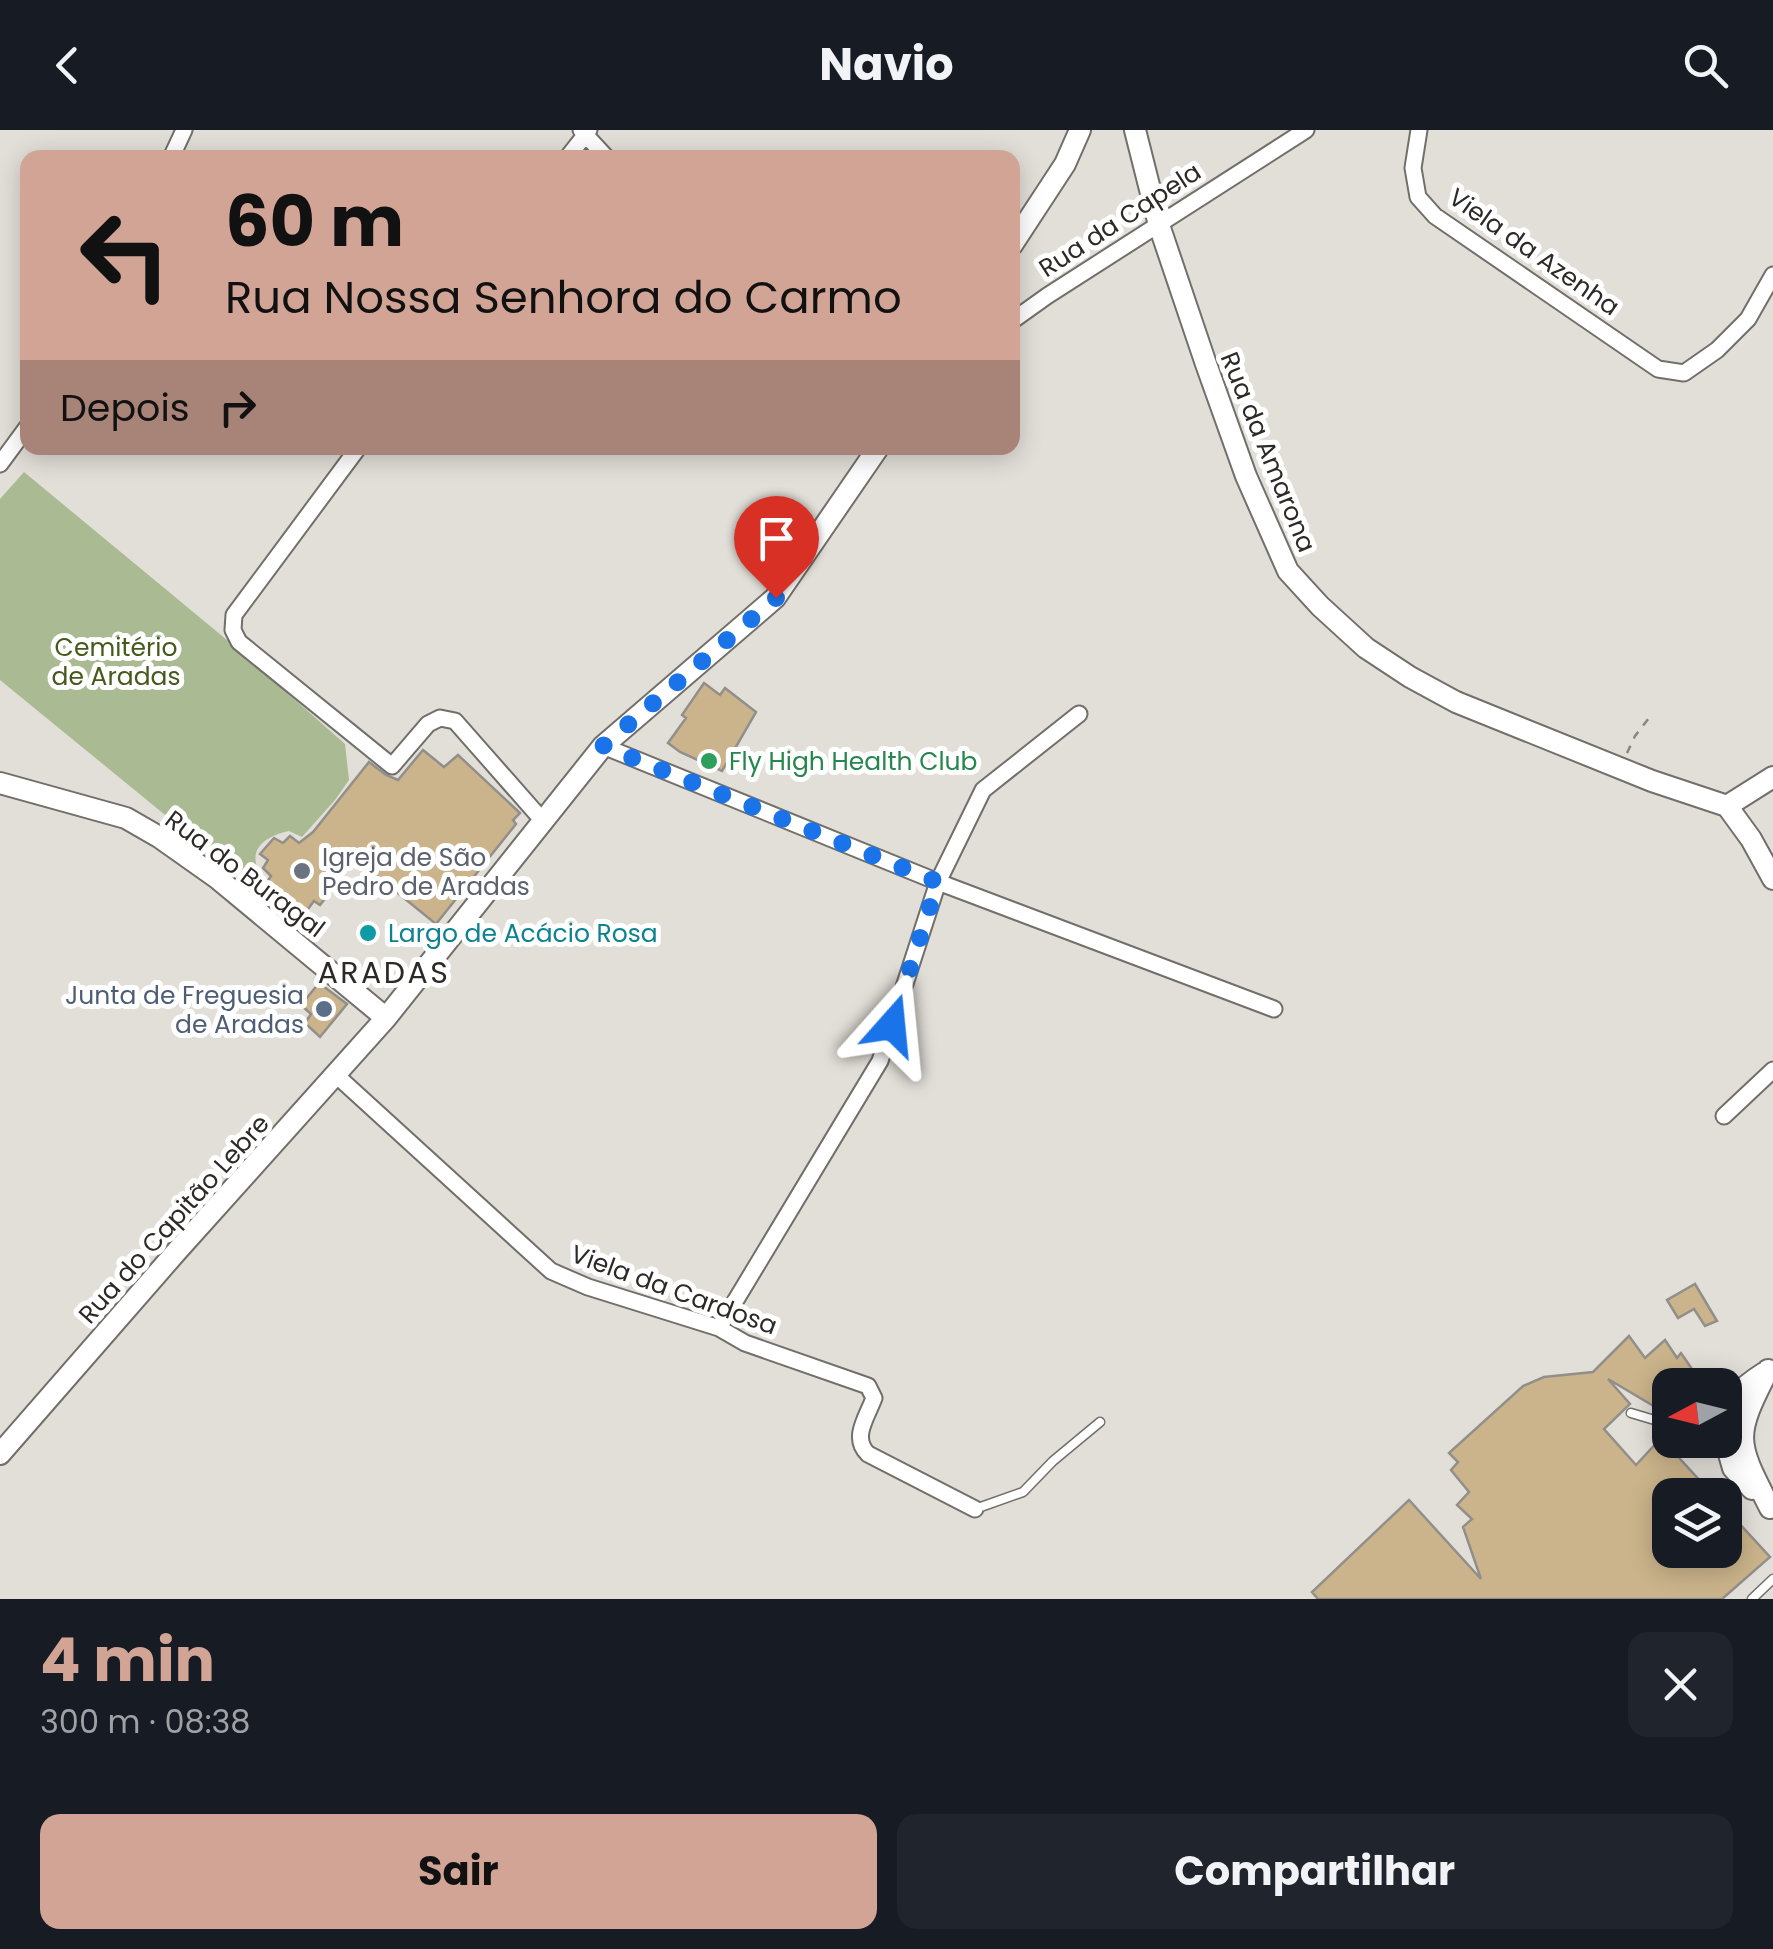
<!DOCTYPE html>
<html lang="pt">
<meta charset="utf-8">
<style>
:root{--surface:#171b24;--page:#20242c;--text:#f1f3f6;--muted:#9ea1a6;--accent:#d1a496}
body{margin:0;font-family:Poppins,sans-serif;background:var(--page);color:var(--text);height:100vh;display:flex;flex-direction:column;font-size:38px;white-space:nowrap}
*{box-sizing:border-box;margin:0}
p{font-size:32px;color:var(--muted)}
.icon{flex:none;width:55px;height:55px;fill:none;stroke:currentColor;stroke-width:2;stroke-linecap:round;stroke-linejoin:round}
.map{position:relative;height:1469px;overflow:hidden}
.details{display:flex;flex-direction:column;background:var(--surface);flex:1}
.details>*{flex:none}
.guide{position:absolute;left:20px;top:20px;width:1000px;height:305px;border-radius:20px;box-shadow:0 5px 25px #0003;background:#d1a496;color:#111;overflow:hidden}
.needle{width:65px;rotate:263deg}
.controls{position:absolute;left:1652px;top:1238px;display:grid;gap:20px}
.controls a{display:grid;place-items:center;width:90px;height:90px;border-radius:20px;background:var(--surface);box-shadow:0 5px 25px #0003;font-size:50px}
.pin{position:absolute;display:grid;place-items:center;width:85px;height:85px;color:#fff;margin:-102px -42px;border-radius:50% 50% 50% 0;rotate:-45deg;box-shadow:0 0 10px #0007}
.pin .icon{rotate:45deg}
.me{position:absolute;width:110px;margin:-55px;rotate:18deg;stroke-linejoin:round;filter:drop-shadow(0 0 8px #0008)}
.turn{display:flex;align-items:center;gap:35px;height:210px;padding:0 40px;font-size:45px}
.turn .icon{width:130px;height:130px;stroke-width:2.5}
.turn b{display:block;font-size:70px;line-height:85px}
.then{display:flex;align-items:center;height:95px;padding:0 40px;background:#0003;gap:20px;font-size:38px}
.round{display:grid;place-items:center;flex:none;width:105px;height:105px;border-radius:20px;background:var(--page)}
.headline{display:flex;align-items:center;justify-content:space-between;height:170px;padding:0 40px}
h1{font-size:60px;font-weight:700;line-height:75px;color:var(--accent)}
.cta{display:flex;gap:20px;margin-top:auto;padding:20px 40px}
.cta a{flex:1;height:115px;border-radius:20px;background:var(--accent);color:#111;font-size:40px;font-weight:700;line-height:115px;text-align:center}
.cta a+a{background:var(--page);color:var(--text)}
header{display:flex;justify-content:space-between;align-items:center;height:130px;padding:0 40px;background:var(--surface);font-size:45px;font-weight:700}
.map>svg:first-child{display:block}
.green{fill:#aaba93}
.building{fill:#cbb48b;stroke:#928f8a;stroke-width:2.5}
.lines{fill:none;stroke-linecap:round;stroke-linejoin:round}
.lane-casing{stroke:#726f6a;stroke-width:11}
.street-casing{stroke:#726f6a;stroke-width:19}
.secondary-casing{stroke:#726f6a;stroke-width:24}
.path{stroke:#898682;stroke-width:2.5;stroke-dasharray:8 8;stroke-linecap:butt}
.lane{stroke:#fff;stroke-width:8}
.street{stroke:#fff;stroke-width:15}
.secondary{stroke:#fff;stroke-width:20}
.route{stroke:#1a73e8;stroke-width:18;stroke-dasharray:0 32.4}
.leisure-dot{fill:#2e9e5b;stroke:#fff;stroke-width:4}
.worship-dot{fill:#6b7280;stroke:#fff;stroke-width:4}
.culture-dot{fill:#0f9aa8;stroke:#fff;stroke-width:4}
.service-dot{fill:#5c6f8a;stroke:#fff;stroke-width:4}
.labels{text-anchor:middle;dominant-baseline:central;stroke-width:10;stroke-linejoin:round;paint-order:stroke}
.street-label{font-size:25px;fill:#2c2a28;stroke:#fff}
.park-label{font-size:25px;fill:#465a1c;stroke:#fff}
.leisure-label{font-size:25px;fill:#27864d;stroke:#fff;text-anchor:start}
.worship-label{font-size:25px;fill:#5b616d;stroke:#fff;text-anchor:start}
.culture-label{font-size:25px;fill:#0d838f;stroke:#fff;text-anchor:start}
.service-label{font-size:25px;fill:#4e5e75;stroke:#fff;text-anchor:end}
.quarter-label{font-size:30px;letter-spacing:2.5px;fill:#2c2a28;stroke:#fff}
</style>
<header><svg class="icon" aria-label="back" viewBox="0 0 24 24"><path d="M15 5l-7 7 7 7"/></svg>Navio<svg class="icon" aria-label="search" viewBox="0 0 24 24"><circle cx="10" cy="10" r="6"/><path d="M15 15l6 6"/></svg></header>
<div class="map">
<svg width="1773" height="1469" viewBox="0 0 1773 1469">
<rect width="100%" height="100%" fill="#e2ded8"/>
<path class="green" d="M24,342L227,510L345,614L349,650L335,670L302,707L289,701C262,707 244,722 264,750L257,760L0,550V369Z"/>
<path class="building" d="M704,553L720,565L725,558L756,582L722,641L680,622L668,613L686,588L682,585Z
M423,620L444,637L458,625L520,683L513,690L516,694L436,794L352,726L336,744L340,749L320,775L314,771L302,787L264,757L271,746L263,738L268,730L260,724L274,708L283,713L290,706L299,713L313,702L369,632L386,645L398,650Z
M319,853L347,874L320,907L305,893L311,884L301,875Z
M1695,1154L1717,1191L1705,1196L1694,1179L1678,1188L1667,1170Z
M1629,1206L1645,1228L1665,1210L1677,1228L1681,1223L1703,1255H1670L1669,1285L1608,1249L1630,1274L1604,1299L1636,1335L1661,1308L1713,1365H1670V1420H1725V1378L1770,1427L1722,1469H1318L1312,1462L1409,1370L1481,1449L1463,1397L1472,1389L1457,1375L1469,1362L1451,1340L1458,1332L1449,1323L1523,1256L1544,1247L1593,1242Z"/>
<g class="lines">
<defs>
<path id="lane" d="M1631,1283L1668,1294L1670,1292
M975,1379L1023,1362L1053,1331L1100,1292
M1752,1469L1773,1449"/>
<path id="street" d="M581,0L607,28
M1419,0L1413,38L1418,67L1435,86L1658,239L1684,243L1717,220L1748,189L1773,145
M171,28L184,0
M567,28L589,0
M1012,191L1047,166L1306,0
M358,318L234,485L233,500L239,512L392,636L428,594L440,588L455,591L543,691
M0,334L28,296
M603,616L938,752L1274,879
M336,945L551,1141L588,1157L719,1198L745,1213L868,1256L874,1268C867,1287 851,1308 868,1324L975,1379
M1724,986L1773,940
M719,1198L880,931L938,752L983,660L1079,584"/>
<path id="secondary" d="M1135,0L1159,95L1206,234L1246,346L1288,441L1320,476L1366,518L1410,547L1456,572L1652,651L1727,676L1751,709L1773,749
M1012,115L1065,34L1080,0
M0,653L126,688L159,707L217,748L386,888
M1727,676L1773,647
M1768,1240C1733,1308 1736,1311 1770,1378
M1725,1294C1734,1265 1739,1259 1764,1243
M1725,1310L1733,1338L1752,1359
M0,1324L177,1121L386,888L603,616L775,468L878,318"/>
</defs>
<use href="#lane" class="lane-casing"/>
<use href="#street" class="street-casing"/>
<use href="#secondary" class="secondary-casing"/>
<path class="path" d="M1627,623L1635,606L1649,588"/>
<use href="#lane" class="lane"/>
<use href="#street" class="street"/>
<use href="#secondary" class="secondary"/>
</g>
<g class="lines">
<path class="route" d="M776,468L603,616L938,752L892,895"/>
</g>
<circle class="leisure-dot" cx="709" cy="631" r="10"/>
<circle class="worship-dot" cx="302" cy="741" r="10"/>
<circle class="culture-dot" cx="368" cy="803" r="10"/>
<circle class="service-dot" cx="324" cy="879" r="10"/>
<g class="labels">
<g class="street-label">
<text transform="translate(1120 90) rotate(-33)">Rua da Capela</text>
<text transform="translate(1534 122) rotate(35)">Viela da Azenha</text>
<text transform="translate(1268 322) rotate(68)">Rua da Amarona</text>
<text transform="translate(245 744) rotate(37)">Rua do Buragal</text>
<text transform="translate(174 1089) rotate(-48)">Rua do Capitão Lebre</text>
<text transform="translate(674 1160) rotate(20)">Viela da Cardosa</text>
</g>
<g class="park-label">
<text x="116" y="517">Cemitério<tspan x="116" dy="29">de Aradas</tspan></text>
</g>
<g class="leisure-label">
<text x="729" y="631">Fly High Health Club</text>
</g>
<g class="worship-label">
<text x="322" y="727">Igreja de São<tspan x="322" dy="29">Pedro de Aradas</tspan></text>
</g>
<g class="culture-label">
<text x="388" y="803">Largo de Acácio Rosa</text>
</g>
<g class="service-label">
<text x="304" y="865">Junta de Freguesia<tspan x="304" dy="29">de Aradas</tspan></text>
</g>
<g class="quarter-label">
<text x="384" y="842">ARADAS</text>
</g>
</g>
</svg>
<div class="controls">
<a><svg class="needle" viewBox="-14 -14 28 28"><path d="M0-13l5 13h-10z" fill="#e53935"/><path d="M0 13l5-13h-10z" fill="#9ea1a6"/></svg></a>
<a><svg class="icon" aria-label="layers" viewBox="0 0 24 24"><path d="M12 4l9 5-9 5-9-5zM3 14l9 5 9-5"/></svg></a>
</div>
<div class="pin" style="left:776px;top:468px;background:#d93025"><svg class="icon" aria-label="arrive" viewBox="0 0 24 24"><path d="M6 21V4h12l-3 4 3 4H6"/></svg></div>
<svg class="me" style="left:892px;top:895px" viewBox="-20 -20 40 40"><path d="M0-17L14 15 0 8-14 15z" fill="#1a73e8" stroke="#fff" stroke-width="4"/></svg>
<div class="guide">
<div class="turn"><svg class="icon" aria-label="left" viewBox="0 0 24 24"><path d="M17 20v-9H6M10 6l-5 5 5 5"/></svg><div><b>60 m</b>Rua Nossa Senhora do Carmo</div></div>
<div class="then">Depois<svg class="icon" aria-label="right" viewBox="0 0 24 24"><path d="M7 20v-9h11M14 6l5 5-5 5"/></svg></div>
</div>
</div>
<section class="details">
<div class="headline"><div><h1>4 min</h1><p>300 m · 08:38</p></div><a class="round"><svg class="icon" aria-label="close" viewBox="0 0 24 24"><path d="M6 6l12 12M18 6L6 18"/></svg></a></div>
<div class="cta"><a>Sair</a><a>Compartilhar</a></div>
</section>
